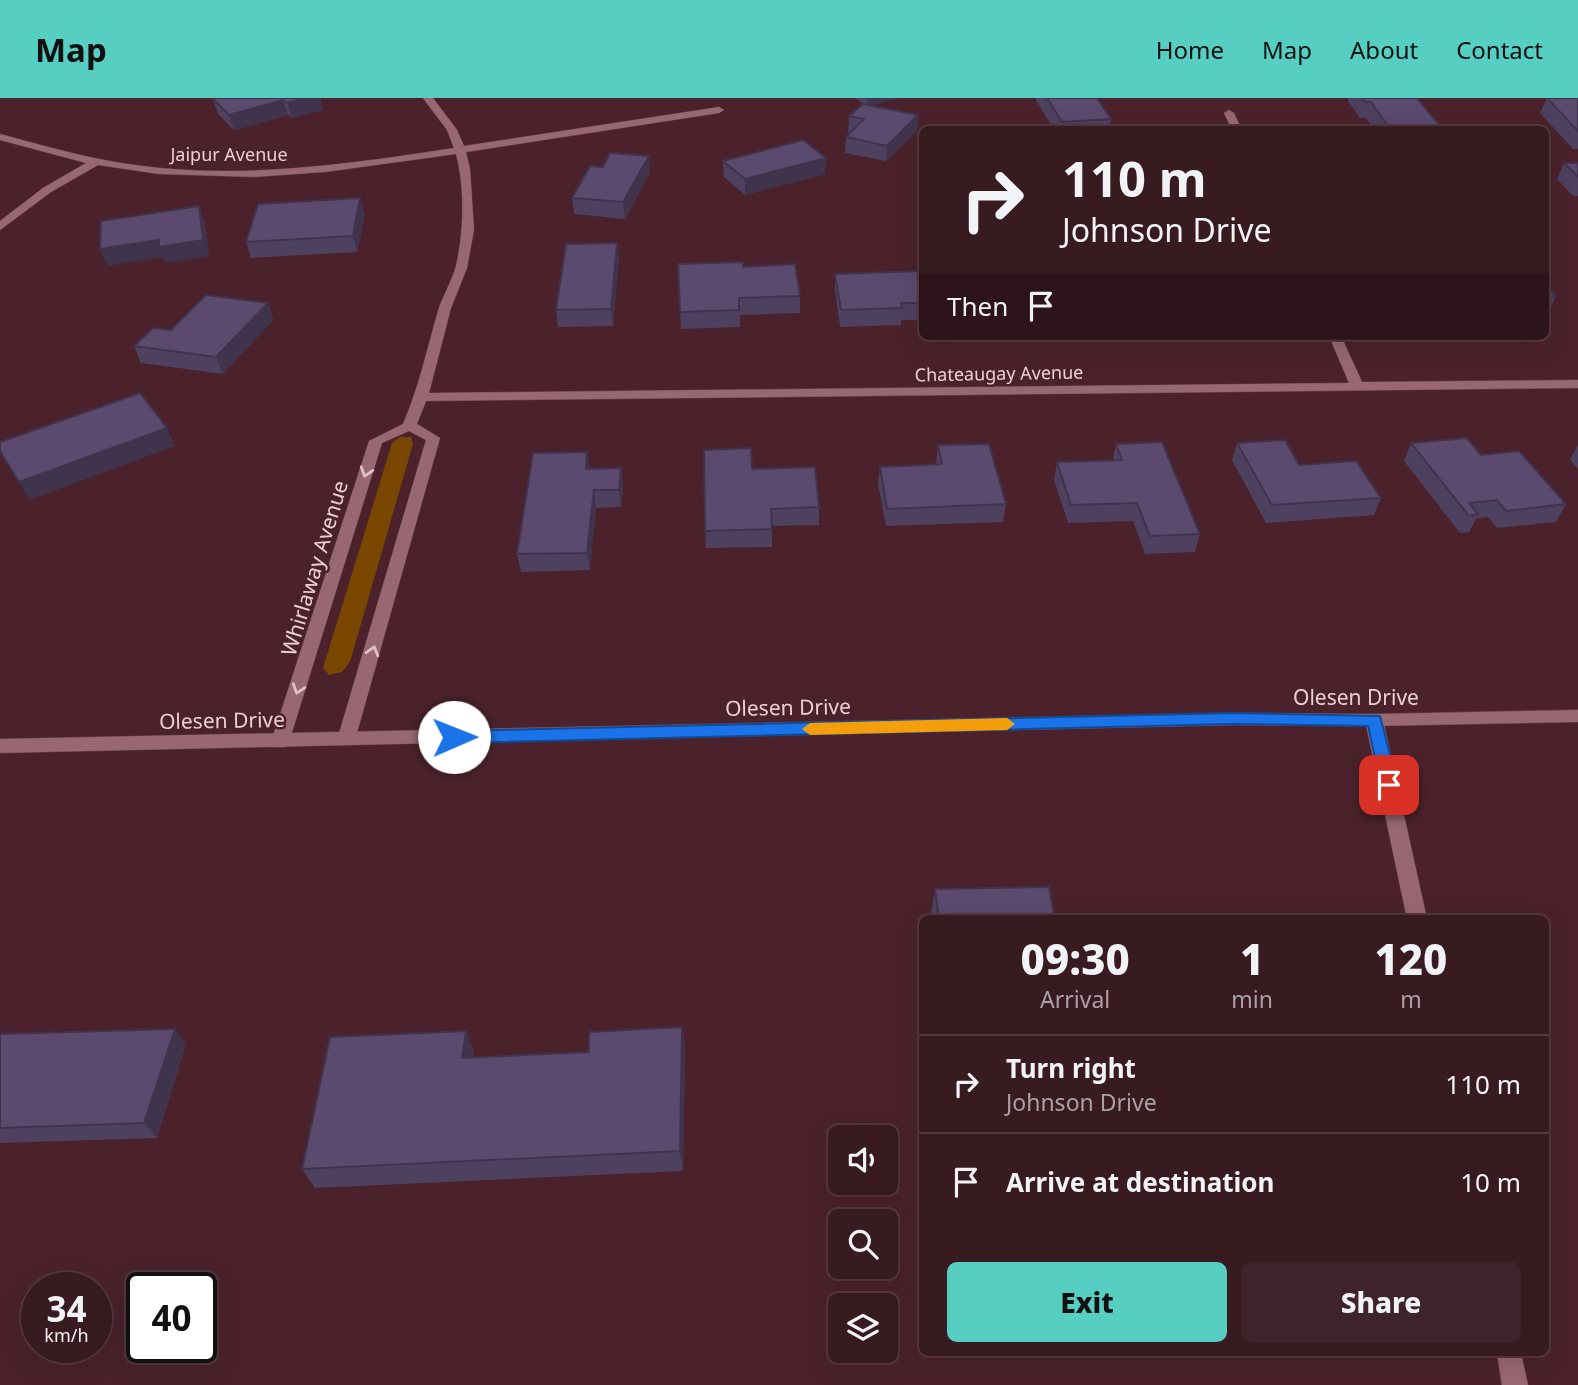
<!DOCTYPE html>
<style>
:root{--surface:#381a21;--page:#3f232a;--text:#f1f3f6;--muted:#aba1a5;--line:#52383f;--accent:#57cec2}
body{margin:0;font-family:"Noto Sans",sans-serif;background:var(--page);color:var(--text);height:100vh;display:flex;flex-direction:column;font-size:26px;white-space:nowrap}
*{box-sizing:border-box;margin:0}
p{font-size:23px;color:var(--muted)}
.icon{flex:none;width:38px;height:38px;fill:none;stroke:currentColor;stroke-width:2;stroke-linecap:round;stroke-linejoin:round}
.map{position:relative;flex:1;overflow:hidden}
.sheet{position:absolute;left:919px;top:817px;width:630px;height:441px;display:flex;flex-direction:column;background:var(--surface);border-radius:10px;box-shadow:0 7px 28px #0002,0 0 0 2px var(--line)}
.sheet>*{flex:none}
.top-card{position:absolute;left:919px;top:28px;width:630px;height:214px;border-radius:10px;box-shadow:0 7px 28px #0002,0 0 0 2px var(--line);background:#381a21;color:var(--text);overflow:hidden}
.buttons{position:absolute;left:828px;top:1027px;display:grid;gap:14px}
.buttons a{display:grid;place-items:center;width:70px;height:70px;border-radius:10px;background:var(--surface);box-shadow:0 7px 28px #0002,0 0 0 2px var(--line);font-size:35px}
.speed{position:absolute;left:21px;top:1174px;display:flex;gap:14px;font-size:35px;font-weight:700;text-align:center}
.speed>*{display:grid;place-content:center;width:91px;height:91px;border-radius:50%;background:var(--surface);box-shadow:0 7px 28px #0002,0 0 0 2px var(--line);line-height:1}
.speed small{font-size:18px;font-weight:400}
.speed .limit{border:4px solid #111;border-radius:10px;background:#fff;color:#111}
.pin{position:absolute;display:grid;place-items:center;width:60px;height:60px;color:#fff;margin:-30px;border-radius:14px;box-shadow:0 4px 10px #0006}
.me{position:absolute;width:77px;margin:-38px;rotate:89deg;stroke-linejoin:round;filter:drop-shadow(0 0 5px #0008)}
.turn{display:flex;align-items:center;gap:24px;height:147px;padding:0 28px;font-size:32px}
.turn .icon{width:91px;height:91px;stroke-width:2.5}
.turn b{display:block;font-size:49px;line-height:60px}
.then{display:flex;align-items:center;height:66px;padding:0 28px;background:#0003;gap:14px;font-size:26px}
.eta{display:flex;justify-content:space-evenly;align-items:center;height:119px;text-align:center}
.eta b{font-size:42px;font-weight:800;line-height:49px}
.primary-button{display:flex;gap:14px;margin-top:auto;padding:14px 28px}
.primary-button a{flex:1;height:80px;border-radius:10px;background:var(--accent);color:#111;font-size:28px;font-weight:800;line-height:80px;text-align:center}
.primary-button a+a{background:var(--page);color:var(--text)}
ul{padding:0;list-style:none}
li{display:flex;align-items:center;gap:21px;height:98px;padding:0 28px;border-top:2px solid var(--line)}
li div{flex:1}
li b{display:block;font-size:26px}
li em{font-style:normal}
header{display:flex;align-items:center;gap:42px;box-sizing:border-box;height:98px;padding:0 35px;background:var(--accent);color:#111}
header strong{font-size:33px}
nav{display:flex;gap:38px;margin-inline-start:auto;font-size:24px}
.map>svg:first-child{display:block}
.green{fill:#794700}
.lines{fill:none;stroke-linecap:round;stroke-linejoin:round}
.minor-casing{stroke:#64404a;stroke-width:1}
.tertiary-casing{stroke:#64404a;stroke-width:1}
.minor{fill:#986872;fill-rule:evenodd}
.tertiary{fill:#986872;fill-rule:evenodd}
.wall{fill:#4e405f}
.shaded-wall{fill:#40344d}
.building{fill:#5b4a6e;stroke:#40344d;stroke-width:2}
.oneway{stroke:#dfc0c5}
.route{fill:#1a73e8;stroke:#114b97;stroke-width:2}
.slow{fill:#f59e0b}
.labels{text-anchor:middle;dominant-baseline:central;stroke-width:5;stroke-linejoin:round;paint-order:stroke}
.far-street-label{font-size:18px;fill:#ebcfd4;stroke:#4b222c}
.street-label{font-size:21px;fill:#ebcfd4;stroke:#4b222c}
</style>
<header>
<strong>Map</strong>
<nav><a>Home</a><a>Map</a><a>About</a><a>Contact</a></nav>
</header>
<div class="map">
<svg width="1578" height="1287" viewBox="0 0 1578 1287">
<rect width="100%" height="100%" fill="#4b222c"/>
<path class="green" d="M400,339H411L413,346L350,564L342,574L329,577L323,570L392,345Z"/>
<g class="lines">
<defs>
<path id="minor" d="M423,0H433L457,32L464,48L719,9L724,12L719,15L466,54L470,71L474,132L467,170L451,210L429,295L1349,285L1329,238H1341L1362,284L1578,282V290L426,303L417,326L440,340L355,642L352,647H340L337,642L426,342L409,333L382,345L289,644L286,649H274L271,644L369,343L403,326C419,289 427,251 438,213C443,197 452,183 456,168C464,132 465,91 456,56L325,74L254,79L159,76L98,67L51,94L0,132V123L43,90L86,65L0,42V36C45,48 89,61 135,67C241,82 349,66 454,50L447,32Z
M1229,12L1234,15L1242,32H1232L1224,15Z
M1374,616L1380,617L1383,622L1427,821H1407L1365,622L1368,617Z
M1497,1255H1521L1528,1287H1502Z"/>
<path id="tertiary" d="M1578,612V624L1374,628L1232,627L0,655V641L1232,615L1374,616Z"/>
</defs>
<use href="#minor" class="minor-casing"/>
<use href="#tertiary" class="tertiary-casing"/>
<use href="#minor" class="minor"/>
<use href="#tertiary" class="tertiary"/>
</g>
<path class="wall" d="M320,0L323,12L292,20L288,17L234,32L218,16L213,1Z
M855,0H900L871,7L917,33L886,63L845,55L846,39L850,34H848L849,18L863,6Z
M1036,0H1097L1111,21L1109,32H1054L1036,2Z
M1349,0H1417L1440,28L1438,32H1374L1366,20H1360L1348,3Z
M1547,0H1578V51H1573L1540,15Z
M723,63L825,76L745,97L724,79Z
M1564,65H1578V98H1573L1557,81Z
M650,74L625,121L574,116L572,100Z
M365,116L357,154L251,160L246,144Z
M617,145L619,162L613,228L558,229L556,212Z
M678,166L743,169L800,198V215L740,217V229L681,231Z
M922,173V222H901V227L840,229L835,192V176Z
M1545,187L1556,198L1548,215H1545Z
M268,205L273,222L223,276L141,265L134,248L171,232Z
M1237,345L1381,400L1374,417L1266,425L1232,362Z
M1411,345L1481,357L1566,406L1556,424L1497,430L1488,419L1476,421L1469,434L1460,435L1404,363Z
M1116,346L1200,436L1195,454L1145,456L1133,423L1068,425L1054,382L1057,364L1113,362Z
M938,347L1006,406L1003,424L886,428L878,386L880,369L936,367Z
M1578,347V371L1570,361Z
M587,354L590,371L621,370L623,388L621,409L596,410L590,472L521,474L517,456Z
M752,371L819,409V427L772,428V449L706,450L705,433Z
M935,791L1055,821H932L931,815Z
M682,929L685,951L683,1073L315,1090L302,1071L466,933L474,954V959L589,954Z
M175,931L186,946L157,1040L0,1045V936Z"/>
<path class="shaded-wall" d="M306,0H320L323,12L292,20L287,5Z
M867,0H900L867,8Z
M283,2L288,17L234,32L229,17Z
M918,17L917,33L886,63L887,48Z
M649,58L650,74L625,121L623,104Z
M826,60L825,76L745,97V81Z
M360,100L365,116L357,154L353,138Z
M199,108L205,124L209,158L166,165L163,159L107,168L100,151L159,142Z
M617,145L619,162L613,228L611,211Z
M268,205L273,222L223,276L216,259Z
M167,330L175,348L29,402L19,384Z
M587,354L590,371H586Z
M621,370L623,388L621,409L619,392Z
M594,392L596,410L590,472L587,455Z
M682,929L685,951L683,1073L680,1053Z
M175,931L186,946L157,1040L144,1025Z
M466,933L474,954L471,981L462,960Z"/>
<path class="building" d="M215,0H306L287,5L283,2L229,17L213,1Z
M1047,0H1097L1111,21L1062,24Z
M1362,0H1417L1440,28H1388L1371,4H1365Z
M1547,0H1578V33Z
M863,6L918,17L887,48L846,39L864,21L849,18Z
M803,42L826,60L745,81L723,63Z
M610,55L649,58L623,104L572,100L590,68L603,69Z
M1564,65H1578V79Z
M360,100L353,138L246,144L258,106Z
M199,108L203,142L159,149V142L100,151L101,123Z
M617,145L611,211L556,212L566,146Z
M743,164V169L795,166L800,198L739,200V212L680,214L678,166Z
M922,173V205H901L902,210L841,212L835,176Z
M1545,187L1556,198H1545Z
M206,197L268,205L216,259L134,248L153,230L171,232Z
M140,295L167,330L19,384L0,353V344Z
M1467,340L1481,357L1519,353L1566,406L1506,413L1497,402L1469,405L1478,416L1469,418L1411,345Z
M1285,342L1299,367L1356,363L1381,400L1272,407L1237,345Z
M1162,344L1200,436L1150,438L1137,405L1071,407L1057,364L1122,362L1116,346Z
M989,346L1006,406L887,411L880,369L942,366L938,347Z
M751,350L752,371L815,369L819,409L771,411L772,431L705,433L704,352Z
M587,354L586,371L621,370L619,392H594L587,455L517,456L533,355Z
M1049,789L1055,821H939L935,791Z
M682,929L680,1053L302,1071L330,939L466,933L462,960L589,954V934Z
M175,931L144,1025L0,1030V936Z"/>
<defs><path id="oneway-chevron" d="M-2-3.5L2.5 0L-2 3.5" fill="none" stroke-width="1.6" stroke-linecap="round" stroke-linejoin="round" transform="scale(1.75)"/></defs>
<g class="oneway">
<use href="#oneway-chevron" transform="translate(366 374) rotate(107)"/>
<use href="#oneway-chevron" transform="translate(373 553) rotate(-74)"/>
<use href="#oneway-chevron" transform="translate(298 591) rotate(108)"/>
</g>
<path class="route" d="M1232,615L1380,618L1398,687L1389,694L1381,687L1368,628L1232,626L454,645L447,639L454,633Z"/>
<path class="slow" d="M1007,620L1015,626L1007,632L810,637L802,631L810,625Z"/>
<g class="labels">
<g class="far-street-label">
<text x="229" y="56">Jaipur Avenue</text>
<text transform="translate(999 275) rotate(-1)">Chateaugay Avenue</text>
</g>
<g class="street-label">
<text transform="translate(314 470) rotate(-73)">Whirlaway Avenue</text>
<text x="1356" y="599">Olesen Drive</text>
<text transform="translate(788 609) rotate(-1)">Olesen Drive</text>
<text transform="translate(222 622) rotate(-1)">Olesen Drive</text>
</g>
</g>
</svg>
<div class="buttons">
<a><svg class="icon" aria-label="sound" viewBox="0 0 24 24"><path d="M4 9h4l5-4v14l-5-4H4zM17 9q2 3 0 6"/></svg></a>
<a><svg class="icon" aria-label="search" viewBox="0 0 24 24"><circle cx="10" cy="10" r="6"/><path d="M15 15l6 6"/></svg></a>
<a><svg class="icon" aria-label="layers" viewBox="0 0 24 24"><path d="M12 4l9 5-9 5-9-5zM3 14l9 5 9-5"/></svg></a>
</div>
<div class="speed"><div>34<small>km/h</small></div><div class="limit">40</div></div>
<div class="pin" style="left:1389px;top:687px;background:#d93025"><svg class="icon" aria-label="arrive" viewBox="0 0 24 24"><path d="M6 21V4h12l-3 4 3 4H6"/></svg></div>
<svg class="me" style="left:454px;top:639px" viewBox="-20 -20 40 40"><circle r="19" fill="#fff"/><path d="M0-13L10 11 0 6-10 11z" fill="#1a73e8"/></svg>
<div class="top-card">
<div class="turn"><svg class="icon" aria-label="right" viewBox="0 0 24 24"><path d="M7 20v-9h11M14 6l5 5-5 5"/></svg><div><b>110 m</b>Johnson Drive</div></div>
<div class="then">Then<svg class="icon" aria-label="arrive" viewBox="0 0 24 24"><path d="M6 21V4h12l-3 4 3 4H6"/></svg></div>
</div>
<section class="sheet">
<div class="eta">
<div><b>09:30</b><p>Arrival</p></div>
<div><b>1</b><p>min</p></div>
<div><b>120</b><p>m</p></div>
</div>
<ul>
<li><svg class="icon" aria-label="right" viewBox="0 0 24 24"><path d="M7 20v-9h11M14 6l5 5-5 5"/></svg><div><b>Turn right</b><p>Johnson Drive</p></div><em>110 m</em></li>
<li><svg class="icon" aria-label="arrive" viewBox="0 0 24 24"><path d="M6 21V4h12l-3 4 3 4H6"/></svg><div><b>Arrive at destination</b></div><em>10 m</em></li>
</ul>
<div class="primary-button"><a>Exit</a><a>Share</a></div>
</section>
</div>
